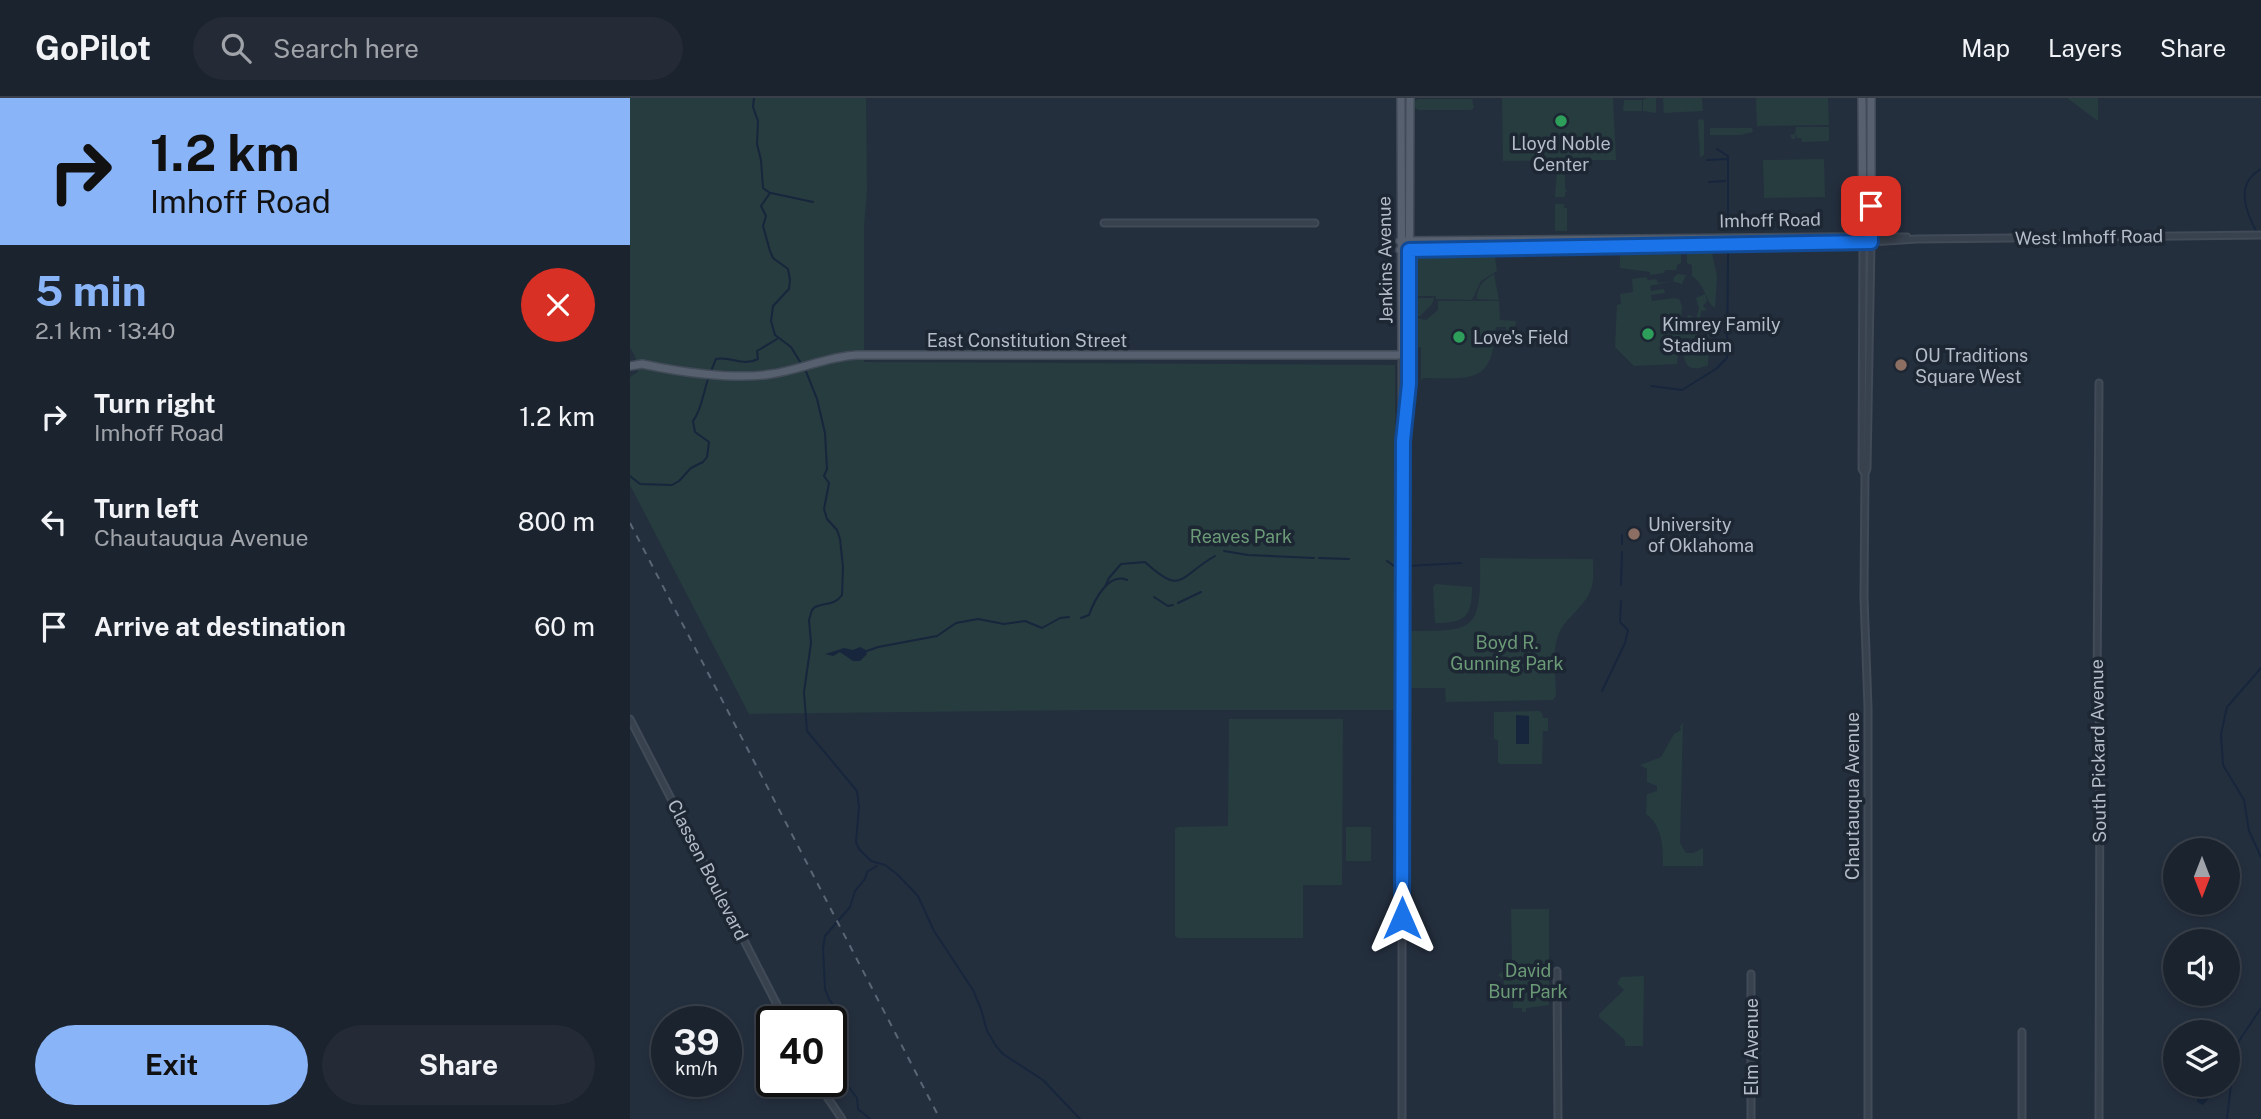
<!DOCTYPE html>
<meta charset="utf-8">
<style>
:root{--surface:#1b232e;--page:#242b36;--text:#f1f3f6;--muted:#a0a4aa;--line:#39404a;--accent:#8ab4f8}
body{margin:0;font-family:"Public Sans",sans-serif;background:var(--page);color:var(--text);height:100vh;display:flex;flex-direction:column;font-size:26px;white-space:nowrap}
*{box-sizing:border-box;margin:0}
p{font-size:23px;color:var(--muted)}
.icon{flex:none;width:38px;height:38px;fill:none;stroke:currentColor;stroke-width:2;stroke-linecap:round;stroke-linejoin:round}
.map{position:relative;flex:1;overflow:hidden}
.details{display:flex;flex-direction:column;background:var(--surface);width:630px}
.details>*{flex:none}
.hud{background:#8ab4f8;color:#111;overflow:hidden}
.needle{width:46px;rotate:180deg}
.fabs{position:absolute;left:1533px;top:740px;display:grid;gap:14px}
.fabs a{display:grid;place-items:center;width:77px;height:77px;border-radius:50%;background:var(--surface);box-shadow:0 4px 10px #0003,0 0 0 2px var(--line);font-size:35px}
.speed{position:absolute;left:21px;top:908px;display:flex;gap:14px;font-size:35px;font-weight:700;text-align:center}
.speed>*{display:grid;place-content:center;width:91px;height:91px;border-radius:50%;background:var(--surface);box-shadow:0 4px 10px #0003,0 0 0 2px var(--line);line-height:1}
.speed small{font-size:18px;font-weight:400}
.speed .limit{border:4px solid #111;border-radius:10px;background:#fff;color:#111}
.pin{position:absolute;display:grid;place-items:center;width:60px;height:60px;color:#fff;margin:-30px;border-radius:14px;box-shadow:0 4px 10px #0006}
.me{position:absolute;width:77px;margin:-38px;rotate:0deg;stroke-linejoin:round;filter:drop-shadow(0 0 5px #0008)}
.turn{display:flex;align-items:center;gap:24px;height:147px;padding:0 35px;font-size:32px}
.turn .icon{width:91px;height:91px;stroke-width:2.5}
.turn b{display:block;font-size:49px;line-height:60px}
.round{display:grid;place-items:center;flex:none;width:74px;height:74px;border-radius:37px;background:var(--page)}
.overview{display:flex;align-items:center;justify-content:space-between;height:119px;padding:0 35px}
h1{font-size:42px;font-weight:700;line-height:52px;color:var(--accent)}
.cta{display:flex;gap:14px;margin-top:auto;padding:14px 35px}
.cta a{flex:1;height:80px;border-radius:42px;background:var(--accent);color:#111;font-size:28px;font-weight:700;line-height:80px;text-align:center}
.cta a+a{background:var(--page);color:var(--text)}
ul{padding:0;list-style:none}
li{display:flex;align-items:center;gap:21px;height:105px;padding:0 35px}
li div{flex:1}
li b{display:block;font-size:26px}
li em{font-style:normal}
header{display:flex;align-items:center;gap:42px;box-sizing:border-box;height:98px;padding:0 35px;background:var(--surface);border-bottom:2px solid var(--line)}
header strong{font-size:33px}
nav{display:flex;gap:38px;margin-inline-start:auto;font-size:24px}
.search{width:490px;height:63px;background:var(--page);display:flex;align-items:center;gap:18px;box-sizing:border-box;padding:0 24px;border-radius:38px;color:var(--muted);font-size:26px}
main{display:flex;flex:1;min-height:0}
.map>svg:first-child{display:block}
.green{fill:#263c3f}
.water{fill:#17263c}
.lines{fill:none;stroke-linecap:round;stroke-linejoin:round}
.stream{stroke:#17263c;stroke-width:2}
.minor-casing{stroke:#414a57;stroke-width:9}
.major-casing{stroke:#414a57;stroke-width:10}
.minor{stroke:#38414e;stroke-width:5}
.major{stroke:#56606e;stroke-width:7}
.rail{stroke:#5a6575;stroke-width:2;stroke-dasharray:7 7;stroke-linecap:butt}
.route-casing{stroke:#114b97;stroke-width:18}
.route{stroke:#1a73e8;stroke-width:12}
.leisure-dot{fill:#2e9e5b;stroke:#1d2633;stroke-width:2.5}
.education-dot{fill:#8d6e63;stroke:#1d2633;stroke-width:2.5}
.labels{text-anchor:middle;dominant-baseline:central;stroke-width:7;stroke-linejoin:round;paint-order:stroke}
.poi-label{font-size:18px;fill:#b4bcc9;stroke:#1d2633;text-anchor:start}
.street-label{font-size:18px;fill:#b4bcc9;stroke:#1d2633}
.park-label{font-size:18px;fill:#6b9a76;stroke:#1d2633}
</style>
<header>
<strong>GoPilot</strong>
<div class="search"><svg class="icon" aria-label="search" viewBox="0 0 24 24"><circle cx="10" cy="10" r="6"/><path d="M15 15l6 6"/></svg>Search here</div>
<nav><a>Map</a><a>Layers</a><a>Share</a></nav>
</header>
<main>
<section class="details">
<div class="hud">
<div class="turn"><svg class="icon" aria-label="right" viewBox="0 0 24 24"><path d="M7 20v-9h11M14 6l5 5-5 5"/></svg><div><b>1.2 km</b>Imhoff Road</div></div>
</div>
<div class="overview"><div><h1>5 min</h1><p>2.1 km · 13:40</p></div><a class="round" style="background:#d93025;color:#fff"><svg class="icon" aria-label="close" viewBox="0 0 24 24"><path d="M6 6l12 12M18 6L6 18"/></svg></a></div>
<ul>
<li><svg class="icon" aria-label="right" viewBox="0 0 24 24"><path d="M7 20v-9h11M14 6l5 5-5 5"/></svg><div><b>Turn right</b><p>Imhoff Road</p></div><em>1.2 km</em></li>
<li><svg class="icon" aria-label="left" viewBox="0 0 24 24"><path d="M17 20v-9H6M10 6l-5 5 5 5"/></svg><div><b>Turn left</b><p>Chautauqua Avenue</p></div><em>800 m</em></li>
<li><svg class="icon" aria-label="arrive" viewBox="0 0 24 24"><path d="M6 21V4h12l-3 4 3 4H6"/></svg><div><b>Arrive at destination</b></div><em>60 m</em></li>
</ul>
<div class="cta"><a>Exit</a><a>Share</a></div>
</section>
<div class="map">
<svg width="1631" height="1021" viewBox="0 0 1631 1021">
<rect width="100%" height="100%" fill="#242f3e"/>
<path class="green" d="M0,0H236L237,92L234,128V264L765,267L766,612H459L119,616L0,387V279L8,274L5,258L0,250Z
M872,0H983L986,62L873,63Z
M1017,0H1026V15L1013,13V2Z
M1033,0H1072L1073,13L1034,15Z
M1126,0H1198L1199,27L1127,28Z
M1437,0H1468V23Z
M788,1H842L844,10L841,12H789L785,10V3Z
M994,2H1012V13H993Z
M1072,21L1074,23V57L1070,59L1068,22Z
M1166,29H1199V43L1172,44L1171,40H1167L1166,36L1165,41H1162L1160,37L1165,36Z
M1080,30H1122L1123,34L1110,37H1080Z
M1194,61L1195,99L1134,100L1133,62Z
M927,72H935V90L937,94H935V99H925Z
M925,106H934V110H937V133H925Z
M861,153L866,157L862,158L865,159L867,173L851,183L842,202L806,201V198H786L787,154Z
M1082,155L1087,178L1085,210C1075,204 1076,187 1062,178V167L1057,165V156Z
M1051,156V165L1047,167L1046,172H1035L1034,175L1020,177V174L990,170V157Z
M782,159H785V247H781Z
M864,176L869,202L847,201C846,189 854,182 864,176Z
M1048,176L1056,177L1052,186L1042,183L1020,188L1021,193L1034,191L1035,195L1021,197L1022,203L1045,200L1050,202L1052,209L1050,230L1055,232L1058,217L1062,218V221H1066L1069,210L1066,200L1075,196L1077,203L1073,208L1077,212L1071,213L1069,237L1077,238L1079,236L1078,267C1054,278 1052,260 1054,242L1076,241L1050,240L1047,266L1004,268L985,249L987,207L991,206L990,196L1003,194L1002,181L1016,179L1018,182L1026,181L1028,185L1043,183L1044,179Z
M786,200H804L802,206L790,218H786Z
M808,203H869L870,222L886,223L884,242L877,243L876,229H866C862,287 843,280 793,280L791,283V249H787L786,220L796,222L808,212Z
M850,460L963,461C963,470 964,479 962,488C957,509 935,518 928,538C922,552 926,582 926,598L923,602L816,604L815,590H775V533C846,533 851,535 850,460Z
M806,486L842,489C842,519 835,525 805,525L803,489Z
M909,613L912,615L913,620H918V633H913L912,666H871L868,664V642L864,641V614Z
M599,621H713L712,787H673V840H548L545,838V731L548,729L598,728Z
M1053,624L1050,745L1056,755H1063L1073,750V768H1033C1033,750 1033,728 1016,716L1017,696L1027,693V688L1017,684V671L1010,667L1031,659L1044,636L1051,632L1050,629Z
M716,729H741V763H716Z
M881,811H919V907L896,910V914H892V910H883V901H874V882L868,877L882,867Z
M1014,878L1013,948H995V942L969,919V916L994,892L987,885L991,879Z"/>
<path class="water" d="M230,549L236,552L237,556L230,563H223L210,554L203,558L195,556L214,550L223,552Z
M886,617L899,618V646H886Z
M1591,987L1573,1007L1567,1004V996L1572,988Z"/>
<g class="lines">
<path class="stream" d="M124,0L123,9L128,23L127,46L131,62L133,90L140,95L131,108L136,118L133,128L140,153L143,160L158,171L160,182L159,191L143,208L141,223L145,237L161,249L172,267
M1087,51L1098,58V128
M1077,62L1097,61
M1079,84L1095,83
M141,95L183,104
M1627,135C1616,114 1604,86 1631,71
M175,271L187,301L195,335L197,371L194,378L199,385L194,411L197,421L207,432L210,441L213,469L212,497C204,508 196,504 185,509L182,512L179,522L181,545L174,594L177,633L227,693L229,709L226,744L229,751L241,763L255,767L267,776L288,798L304,833L343,892L351,911L357,933L366,948L373,956L413,982L450,1021
M81,273L86,261C102,258 112,269 128,261L127,253L147,241
M1021,288L1052,292L1086,271L1097,260L1098,156
M0,378L10,386L42,387L49,383L61,370L73,364L77,359L79,344L65,334L63,323C72,312 74,291 79,278
M992,437V446
M594,453L618,457L684,460
M689,460L719,461
M757,463L764,468
M778,468L831,465
M991,487L992,454
M475,489L479,480L491,466L515,464C553,499 549,478 585,458
M524,499L538,508L543,507
M548,505L571,494
M451,520L459,517C464,503 478,474 497,482
M237,553L248,549L307,538L326,525L348,521L374,526L395,523L412,530L430,520L439,519
M1631,570L1597,609L1591,636L1593,667L1614,702L1619,733L1631,759
M972,593L995,545L998,532L990,524L991,503
M240,1021L228,1011L227,1000L218,988L216,976L207,959V938L210,923L208,914L199,901L195,891L193,850L195,838L220,809L225,793L235,781L237,774L247,768
M1597,1021L1604,961L1609,943L1631,910"/>
<defs>
<path id="minor" d="M474,125H685
M1241,139H1277
M1233,144L1232,371L1235,376L1234,499L1238,610V1021
M1469,285L1467,596L1470,632L1469,1021
M775,309L779,257
M1235,376L1237,370L1241,144L1287,141L1631,137
M0,621L156,924
M927,873L928,1021
M1392,934V1021
M187,984L212,1021
M772,1021V257
M1121,1021V876"/>
<path id="major" d="M771,0L772,257
M1232,0L1233,140
M770,143L1241,139
M770,152L1241,144V0
M0,268L12,266C49,274 104,282 141,276C170,272 196,259 226,257H779L780,0"/>
</defs>
<use href="#minor" class="minor-casing"/>
<use href="#major" class="major-casing"/>
<use href="#minor" class="minor"/>
<use href="#major" class="major"/>
<path class="rail" d="M0,425L310,1021"/>
</g>
<g class="lines">
<defs>
<path id="route" d="M772,820L773,343L779,286V152L1241,144V108"/>
</defs>
<use href="#route" class="route-casing"/>
<use href="#route" class="route"/>
</g>
<g class="leisure-dot">
<circle cx="931" cy="23" r="7"/>
<circle cx="1018" cy="236" r="7"/>
<circle cx="829" cy="239" r="7"/>
</g>
<g class="education-dot">
<circle cx="1271" cy="267" r="7"/>
<circle cx="1004" cy="436" r="7"/>
</g>
<g class="labels">
<g class="poi-label">
<text x="931" y="45" text-anchor="middle">Lloyd Noble<tspan x="931" dy="21">Center</tspan></text>
<text x="1032" y="226">Kimrey Family<tspan x="1032" dy="21">Stadium</tspan></text>
<text x="843" y="239">Love's Field</text>
<text x="1285" y="257">OU Traditions<tspan x="1285" dy="21">Square West</tspan></text>
<text x="1018" y="426">University<tspan x="1018" dy="21">of Oklahoma</tspan></text>
</g>
<g class="street-label">
<text transform="translate(1140 122) rotate(-1)">Imhoff Road</text>
<text transform="translate(1459 139) rotate(-1)">West Imhoff Road</text>
<text transform="translate(755 162) rotate(-91)">Jenkins Avenue</text>
<text x="397" y="242">East Constitution Street</text>
<text transform="translate(1468 653) rotate(-91)">South Pickard Avenue</text>
<text transform="translate(1222 698) rotate(-90)">Chautauqua Avenue</text>
<text transform="translate(78 772) rotate(63)">Classen Boulevard</text>
<text transform="translate(1121 949) rotate(-90)">Elm Avenue</text>
</g>
<g class="park-label">
<text x="611" y="438">Reaves Park</text>
<text x="877" y="544">Boyd R.<tspan x="877" dy="21">Gunning Park</tspan></text>
<text x="898" y="872">David<tspan x="898" dy="21">Burr Park</tspan></text>
</g>
</g>
</svg>
<div class="fabs">
<a><svg class="needle" viewBox="-14 -14 28 28"><path d="M0-13l5 13h-10z" fill="#e53935"/><path d="M0 13l5-13h-10z" fill="#a0a4aa"/></svg></a>
<a><svg class="icon" aria-label="sound" viewBox="0 0 24 24"><path d="M4 9h4l5-4v14l-5-4H4zM17 9q2 3 0 6"/></svg></a>
<a><svg class="icon" aria-label="layers" viewBox="0 0 24 24"><path d="M12 4l9 5-9 5-9-5zM3 14l9 5 9-5"/></svg></a>
</div>
<div class="speed"><div>39<small>km/h</small></div><div class="limit">40</div></div>
<div class="pin" style="left:1241px;top:108px;background:#d93025"><svg class="icon" aria-label="arrive" viewBox="0 0 24 24"><path d="M6 21V4h12l-3 4 3 4H6"/></svg></div>
<svg class="me" style="left:772px;top:820px" viewBox="-20 -20 40 40"><path d="M0-17L14 15 0 8-14 15z" fill="#1a73e8" stroke="#fff" stroke-width="4"/></svg>
</div>
</main>
